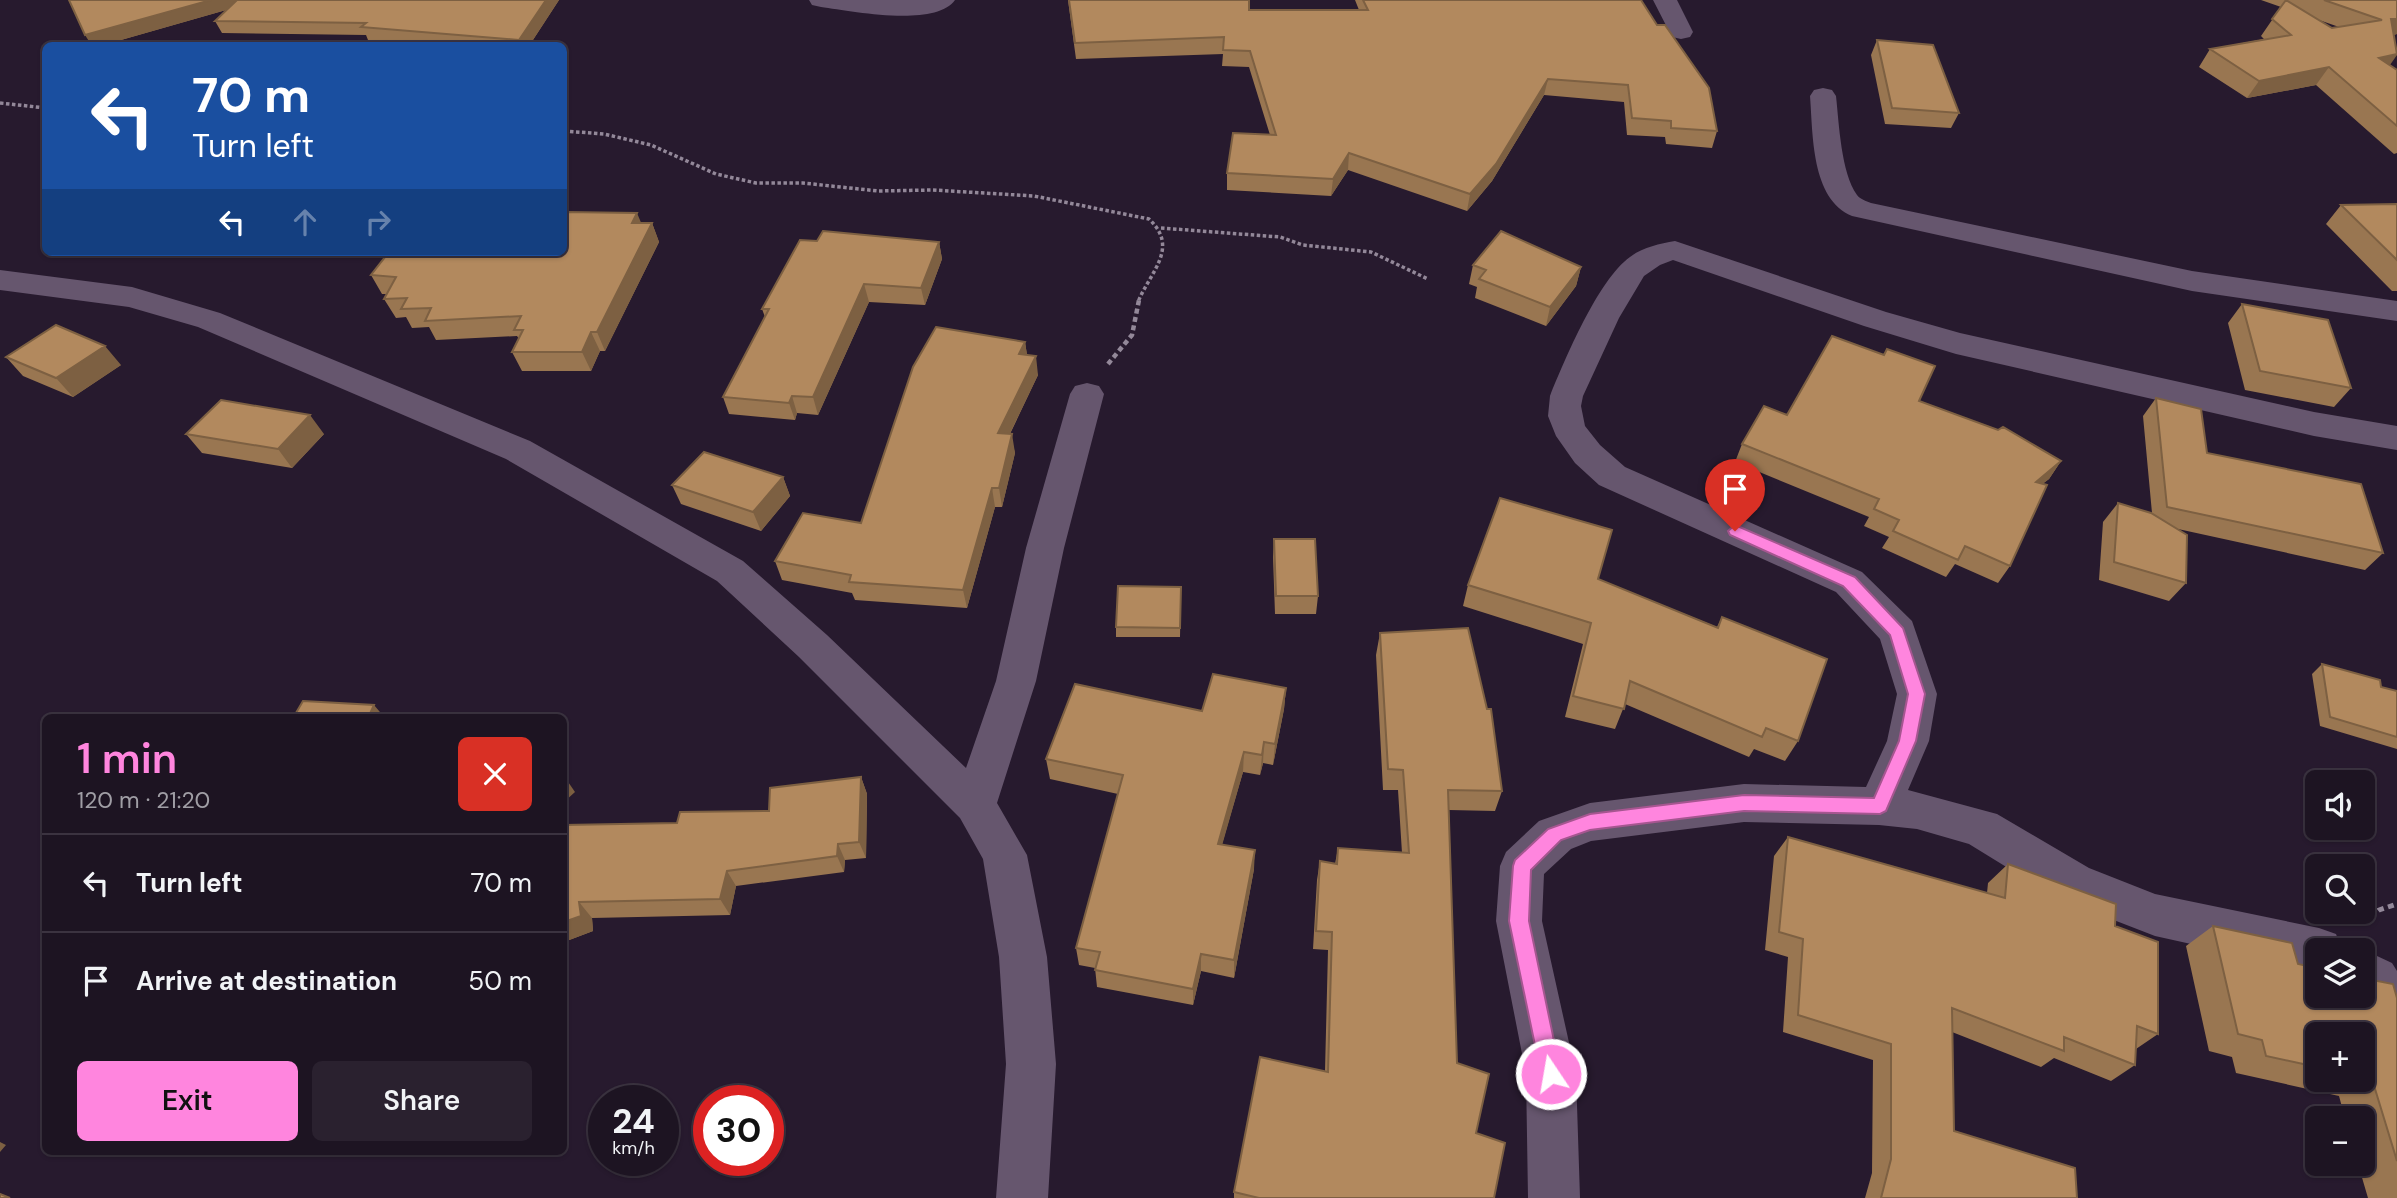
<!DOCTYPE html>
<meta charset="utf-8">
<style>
:root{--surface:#1d1422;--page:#2a212f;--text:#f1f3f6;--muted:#a09ea5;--line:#3b3340;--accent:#ff85de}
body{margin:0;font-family:"DM Sans",sans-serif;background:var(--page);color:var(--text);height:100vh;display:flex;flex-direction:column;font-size:26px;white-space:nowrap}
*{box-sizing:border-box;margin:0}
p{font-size:23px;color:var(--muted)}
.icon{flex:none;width:38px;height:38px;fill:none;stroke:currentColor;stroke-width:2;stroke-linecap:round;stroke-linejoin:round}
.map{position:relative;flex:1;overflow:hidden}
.sheet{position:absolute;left:42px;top:714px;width:525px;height:441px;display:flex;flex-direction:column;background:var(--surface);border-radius:10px;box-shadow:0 2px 5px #0004,0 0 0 2px var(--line)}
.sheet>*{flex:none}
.top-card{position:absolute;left:42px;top:42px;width:525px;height:214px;border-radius:10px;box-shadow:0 2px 5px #0004,0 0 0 2px var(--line);background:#1a4fa0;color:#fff;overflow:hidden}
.fabs{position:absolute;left:2305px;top:770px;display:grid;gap:14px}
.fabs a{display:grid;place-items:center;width:70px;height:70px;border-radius:10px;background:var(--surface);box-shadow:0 2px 5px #0004,0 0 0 2px var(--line);font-size:35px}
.speed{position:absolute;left:588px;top:1085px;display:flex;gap:14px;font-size:35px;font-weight:700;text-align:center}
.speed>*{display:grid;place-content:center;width:91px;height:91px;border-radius:50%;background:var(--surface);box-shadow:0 2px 5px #0004,0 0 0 2px var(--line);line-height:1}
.speed small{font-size:18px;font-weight:400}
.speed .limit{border:10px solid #d22;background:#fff;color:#111}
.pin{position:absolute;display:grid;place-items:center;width:60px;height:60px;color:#fff;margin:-72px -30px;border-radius:50% 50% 50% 0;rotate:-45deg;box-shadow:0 0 7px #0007}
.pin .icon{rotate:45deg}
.me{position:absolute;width:77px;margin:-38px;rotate:348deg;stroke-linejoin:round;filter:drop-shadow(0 0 5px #0008)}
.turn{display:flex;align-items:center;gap:24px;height:147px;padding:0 35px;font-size:32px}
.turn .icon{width:91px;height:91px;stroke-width:2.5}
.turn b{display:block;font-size:49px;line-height:60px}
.lanes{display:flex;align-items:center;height:66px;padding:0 35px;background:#0003;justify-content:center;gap:35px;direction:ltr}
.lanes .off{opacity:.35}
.round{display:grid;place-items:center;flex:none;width:74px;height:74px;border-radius:10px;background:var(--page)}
.summary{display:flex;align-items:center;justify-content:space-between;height:119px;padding:0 35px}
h1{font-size:42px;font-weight:600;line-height:52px;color:var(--accent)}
.cta{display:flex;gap:14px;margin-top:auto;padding:14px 35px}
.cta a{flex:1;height:80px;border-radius:10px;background:var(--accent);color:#111;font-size:28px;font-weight:600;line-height:80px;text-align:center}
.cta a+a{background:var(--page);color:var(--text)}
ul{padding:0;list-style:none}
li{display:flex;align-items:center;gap:21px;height:98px;padding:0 35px;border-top:2px solid var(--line)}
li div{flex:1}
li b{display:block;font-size:26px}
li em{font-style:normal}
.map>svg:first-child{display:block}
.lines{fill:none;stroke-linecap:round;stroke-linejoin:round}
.path-far2{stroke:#938899;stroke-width:3.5;stroke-dasharray:3.5 2.5;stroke-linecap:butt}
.path-far1{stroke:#938899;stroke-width:4.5;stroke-dasharray:5 3.5;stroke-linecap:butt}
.path{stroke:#938899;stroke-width:5;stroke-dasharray:6 4.5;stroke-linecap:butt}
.minor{fill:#66566e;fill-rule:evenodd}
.wall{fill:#997651;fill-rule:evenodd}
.shaded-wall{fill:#7d6042}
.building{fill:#b2895e;stroke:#7d6042;stroke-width:2}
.route{fill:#ff85de;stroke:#a65690;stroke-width:2}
</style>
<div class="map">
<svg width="2397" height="1198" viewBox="0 0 2397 1198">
<rect width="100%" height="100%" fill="#271a2e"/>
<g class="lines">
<path class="path-far2" d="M0,103L46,108
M564,131L604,134L651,145L716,174L756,183H803L878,191L933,190L1034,196L1149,219C1180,248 1150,272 1138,302
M1161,228L1280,237L1303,245L1371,252L1428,279"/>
<path class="path-far1" d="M1108,364L1132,335L1139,300"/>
<path class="path" d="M2362,924L2379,910L2397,904"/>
<path class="minor" d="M809,0H955C935,28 851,11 821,7L812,5Z
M1653,0H1677L1693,32L1690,37L1681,39L1672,37Z
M1823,88L1832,90L1836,96C1839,123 1841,173 1857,195C1860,199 1866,201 1871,203L2192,271L2397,301V321L2192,291L1852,216C1811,199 1813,134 1810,96L1814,90Z
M1675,241L1886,312L1960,333L2314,412L2397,426V450L2314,436L1956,354L1864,326L1673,260L1660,265L1644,276L1619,318L1583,396L1581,406L1585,426L1600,445L1625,467L1862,572L1912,621L1937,694L1929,741L1908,790L1997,814L2089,868L2155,894L2319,928L2336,934L2342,950H2317V972L2155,936L2057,898L1969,844L1917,829L1879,825L1744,822L1591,841L1571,849L1544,874L1542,921L1576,1074L1580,1198H1528L1526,1074L1496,921L1500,866L1506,852L1539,821L1590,803L1744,784L1866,787L1887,741L1897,694L1880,639L1836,592L1599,485L1575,463L1556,436L1548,416L1550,396C1565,359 1598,280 1630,257C1643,247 1659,244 1675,241Z
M0,270L132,287L220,313L530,441L743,561L827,635L966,768L996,681L1026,548L1070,394L1075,386L1087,383L1099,386L1104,394L1064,548L1036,681L997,803L1027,855L1047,957L1056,1064L1048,1198H996L1006,1064L999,957L983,859L960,818L799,657L717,581L506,459L198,327L129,307L0,290Z
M2362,949L2392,963L2397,971V1039L2380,1032L2359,996H2362V950H2360Z"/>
</g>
<path class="wall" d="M69,0H559L529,46H441L368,40L366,35L222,33L215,21L226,10L100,46H92Z
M1068,0H1250L1249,10H1359L1355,0H1641L1717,131L1712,148L1666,144L1665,137L1627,135L1624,102L1544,95L1492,181L1467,211L1348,170L1331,196L1227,190V173L1270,135L1249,67L1222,66L1223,54L1076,59Z
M2261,0H2397V34L2394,35L2390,65L2397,70V153L2394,154L2316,85L2247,98L2199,67L2210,49L2264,39L2261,36L2281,7ZM2319,20L2339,27L2332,28Z
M1877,40L1959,113L1951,128L1885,124L1871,55Z
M2397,204V291H2392L2326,224L2341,205Z
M641,223H652L659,242L605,351H600L591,371H522L512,352L519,339L517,336L436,340L429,327L412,328L406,317L396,318L384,299L387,294H382L371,275L564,252Z
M817,241L939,242L942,259L925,305L869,302L818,415L797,413L795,420L729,414L723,397L765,317L762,309Z
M1473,265L1581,267L1576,286L1546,326L1475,298L1477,287L1469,284Z
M2242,304L2351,388L2334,407L2245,390L2228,323Z
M1025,342L1027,355L1038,375L1010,434L1015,453L1002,507H995L967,608L855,600L852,593L782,580L775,561L861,523Z
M1887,349L1919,401L2061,461L2049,479L2042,484L2010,566L1998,583L1955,564L1946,577L1882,548L1889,537L1864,526L1869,517L1735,462L1742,444L1787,415L1884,355Z
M6,357L121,365L73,397L23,376Z
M2156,398L2207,453L2383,553L2365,570L2178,529L2186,583L2169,601L2099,580L2103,522L2118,503L2152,513L2143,416Z
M186,434H324L292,468L202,453Z
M783,477L790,496L761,531L681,504L672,485Z
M1274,539L1318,596L1316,614H1275L1273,557Z
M1598,579L1717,627L1722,617L1798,741L1785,761L1754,749L1749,757L1625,704L1615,729L1565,717L1583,644L1463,606L1468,585Z
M1181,587L1180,637H1116V627Z
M1380,633L1502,791L1495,811L1449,810L1457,1063L1494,1198H1234V1192L1325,1071L1328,950L1313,949L1317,880L1320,861L1335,864L1338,848L1402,853L1398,790H1383L1376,655Z
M2322,664L2381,687L2397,691V749L2320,726L2312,674Z
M1286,688L1284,709L1273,765L1263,763L1260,775L1243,772L1222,844L1254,869L1234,978L1201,971L1193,1005L1097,987L1095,968L1079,965L1076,948L1118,794L1050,779L1046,759L1202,711Z
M861,777L867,794L866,858L845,860L844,872L736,886L730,915L592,918L593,931L564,942V825L677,823L769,811Z
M1788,837L1987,893L1988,883L2008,864L2115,926L2158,1034L2136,1049L2135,1065L2111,1081L2054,1058L2041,1067L1952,1032L1954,1131L2077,1198H1865L1872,1173L1873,1060L1783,1032L1788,957L1765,950L1774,856Z
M2213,926L2298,964L2397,998V1198H2368L2358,1164H2362V1118H2345L2339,1096L2236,1073L2232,1057L2209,1051L2186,946ZM2317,1034H2362V1080H2317Z"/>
<path class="shaded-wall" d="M211,0H253L254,2L100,46H92L85,35Z
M546,0H559L529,46H521L519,40Z
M2391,19H2397V34L2378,37Z
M2397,54V55L2385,72L2379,58Z
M2329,67L2316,85L2247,98L2259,81Z
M1548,79L1544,95L1492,181L1467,211L1470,194Z
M1349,153L1348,170L1331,196L1333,179Z
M637,213L645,232L632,223Z
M652,223L659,242L605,351L597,332Z
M939,242L942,259L925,305L921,288Z
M1581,267L1576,286L1546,326L1550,307Z
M864,284L869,302L818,415L813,397Z
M591,332L600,351L591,371L582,352Z
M1025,342L1028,361L1019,354Z
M105,346L121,365L73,397L56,378Z
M1036,356L1038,375L1001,452L998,433Z
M792,396L797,413L795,420L789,403Z
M310,415L324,434L292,468L278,449Z
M1012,434L1015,453L1002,507L999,488Z
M2061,461L2049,479L2024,499L2036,482Z
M783,477L790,496L761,531L753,512Z
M992,488L995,507L967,608L963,590Z
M1286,688L1284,709L1273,765L1275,744Z
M374,705L385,718H368Z
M1264,742L1263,763L1260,775L1262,755Z
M1244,752L1243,772L1217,863L1218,844Z
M564,776L575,792L564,802Z
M861,777L867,794L866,858L859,842Z
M838,844L845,860L844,872L837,856Z
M1255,850L1254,869L1234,978V960Z
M727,871L736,886L730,915L720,899Z
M579,902L592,918L593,931L564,942V922Z
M1201,954V971L1193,1005V989Z
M0,1142L6,1145L0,1152Z"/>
<path class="building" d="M69,0H211L85,35Z
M237,0H546L519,40L361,27L366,23L215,21Z
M1069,0H1249V10H1368L1363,0H1641L1657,25H1665L1709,88L1717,131L1671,128V121L1632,118L1628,85L1548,79L1496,164L1470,194L1349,153L1333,179L1227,173L1233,133L1276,135L1250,51L1223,50L1224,37L1075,43Z
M2286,0L2332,28L2382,20L2324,0H2397V19H2391L2397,54L2379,58L2397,70V126L2329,67L2259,81L2210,49L2291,35L2272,19Z
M1877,40L1933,45L1959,113L1892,108Z
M2397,204V260L2341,205Z
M564,212L637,213L632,223H652L597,332H591L582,352H512L523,330H514L521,316L425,321L431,308L401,309L407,298L384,299L396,277L371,275L389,252H564Z
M823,231L939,242L921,288L864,284L813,397L792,396L789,403L723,397L769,309H762L800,240L817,241Z
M1501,231L1581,267L1550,307L1479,279L1486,270L1473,265Z
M2242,304L2328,320L2351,388L2260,371Z
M56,325L105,346L56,378L6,357Z
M936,327L1025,342L1019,354L1036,356L998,433L1012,434L999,488H992L963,590L849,582L851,575L775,561L803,513L861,523L913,367Z
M1832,336L1884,355L1887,349L1935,366L1919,401L1998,430L2003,427L2061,461L2036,482L2047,485L2010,566L1965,546L1958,560L1893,531L1899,520L1874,509L1879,499L1742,444L1764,406L1787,415Z
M2156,398L2201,409L2207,453L2361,484L2383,553L2167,507Z
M221,400L310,415L278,449L186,434Z
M704,452L783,477L753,512L672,485Z
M1500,498L1612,530L1598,579L1718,628L1722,617L1827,659L1798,741L1766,728L1762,737L1630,681L1624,709L1573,696L1591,623L1468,585Z
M2118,503L2151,513L2187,535L2186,583L2114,562Z
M1274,539H1315L1318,596H1276Z
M1118,586L1181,587L1180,628L1116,627Z
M1468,628L1487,709H1491L1502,791L1448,790L1457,1063L1489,1074L1476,1133L1505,1143L1494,1198H1259L1234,1192L1260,1057L1328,1072L1332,932L1316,931L1320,861L1337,864L1338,848L1409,853L1403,770L1388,769L1380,633Z
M2322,664L2380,680L2381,687L2397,691V737L2330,717Z
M1213,674L1286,688L1275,744L1264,742L1262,755L1244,752L1218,844L1255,850L1234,960L1201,954L1193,989L1095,970L1100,952L1076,948L1123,775L1046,759L1075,684L1202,711Z
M303,701L374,705L368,718H293Z
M861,777L859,842L838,844L837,856L727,871L720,899L579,902L581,916L564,922V825L677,823L680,812L769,811L770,788Z
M1788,837L2005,898L2008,864L2116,904L2115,926L2158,942V1034L2137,1026L2135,1065L2064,1037V1051L1952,1008L1954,1131L2075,1168L2077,1198H1881L1891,1159V1044L1798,1015L1803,939L1779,932Z
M2213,926L2292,943L2298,964L2317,968V996H2362V978L2393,984L2397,998V1161L2372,1079L2362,1077V1034H2317V1067L2266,1056L2262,1040L2238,1034Z
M0,1194L10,1198H0Z"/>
<path class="route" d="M1735,525L1855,577L1903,628L1925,694L1916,741L1886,811L1880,814L1744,811L1590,830L1561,840L1531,870L1529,921L1561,1074L1558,1081L1551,1084L1544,1081L1541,1074L1509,921L1513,866L1515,860L1548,829L1590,814L1744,795L1874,798L1899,741L1908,694L1890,635L1843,586L1730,535L1728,531Z"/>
</svg>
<div class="fabs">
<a><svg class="icon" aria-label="sound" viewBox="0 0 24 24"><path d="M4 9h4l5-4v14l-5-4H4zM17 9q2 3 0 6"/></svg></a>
<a><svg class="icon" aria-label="search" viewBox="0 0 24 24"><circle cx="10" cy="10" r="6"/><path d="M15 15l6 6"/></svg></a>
<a><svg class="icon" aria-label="layers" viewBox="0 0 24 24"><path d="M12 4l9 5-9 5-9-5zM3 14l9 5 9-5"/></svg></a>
<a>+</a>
<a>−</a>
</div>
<div class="speed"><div>24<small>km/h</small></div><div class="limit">30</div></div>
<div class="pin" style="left:1735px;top:531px;background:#d93025"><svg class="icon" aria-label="arrive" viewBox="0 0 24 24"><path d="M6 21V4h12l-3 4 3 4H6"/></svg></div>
<svg class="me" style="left:1551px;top:1074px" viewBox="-20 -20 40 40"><circle r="17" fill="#ff85de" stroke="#fff" stroke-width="3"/><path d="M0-11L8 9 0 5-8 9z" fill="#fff"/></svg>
<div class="top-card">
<div class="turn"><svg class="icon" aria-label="left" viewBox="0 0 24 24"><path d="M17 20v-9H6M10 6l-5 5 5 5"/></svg><div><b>70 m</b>Turn left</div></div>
<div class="lanes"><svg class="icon" aria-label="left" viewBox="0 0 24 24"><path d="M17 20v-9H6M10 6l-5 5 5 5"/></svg><svg class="icon off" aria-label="ahead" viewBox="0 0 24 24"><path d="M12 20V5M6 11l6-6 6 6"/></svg><svg class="icon off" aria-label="right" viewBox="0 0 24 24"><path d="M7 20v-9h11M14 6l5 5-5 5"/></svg></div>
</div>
<section class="sheet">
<div class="summary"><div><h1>1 min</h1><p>120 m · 21:20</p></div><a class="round" style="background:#d93025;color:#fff"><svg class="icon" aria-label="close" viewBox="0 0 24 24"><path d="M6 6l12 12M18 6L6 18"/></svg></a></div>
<ul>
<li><svg class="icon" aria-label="left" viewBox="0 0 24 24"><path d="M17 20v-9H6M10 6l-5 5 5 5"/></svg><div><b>Turn left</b></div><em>70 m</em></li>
<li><svg class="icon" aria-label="arrive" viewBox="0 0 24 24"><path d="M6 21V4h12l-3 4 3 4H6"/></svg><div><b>Arrive at destination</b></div><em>50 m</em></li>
</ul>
<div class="cta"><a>Exit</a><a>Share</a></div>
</section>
</div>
